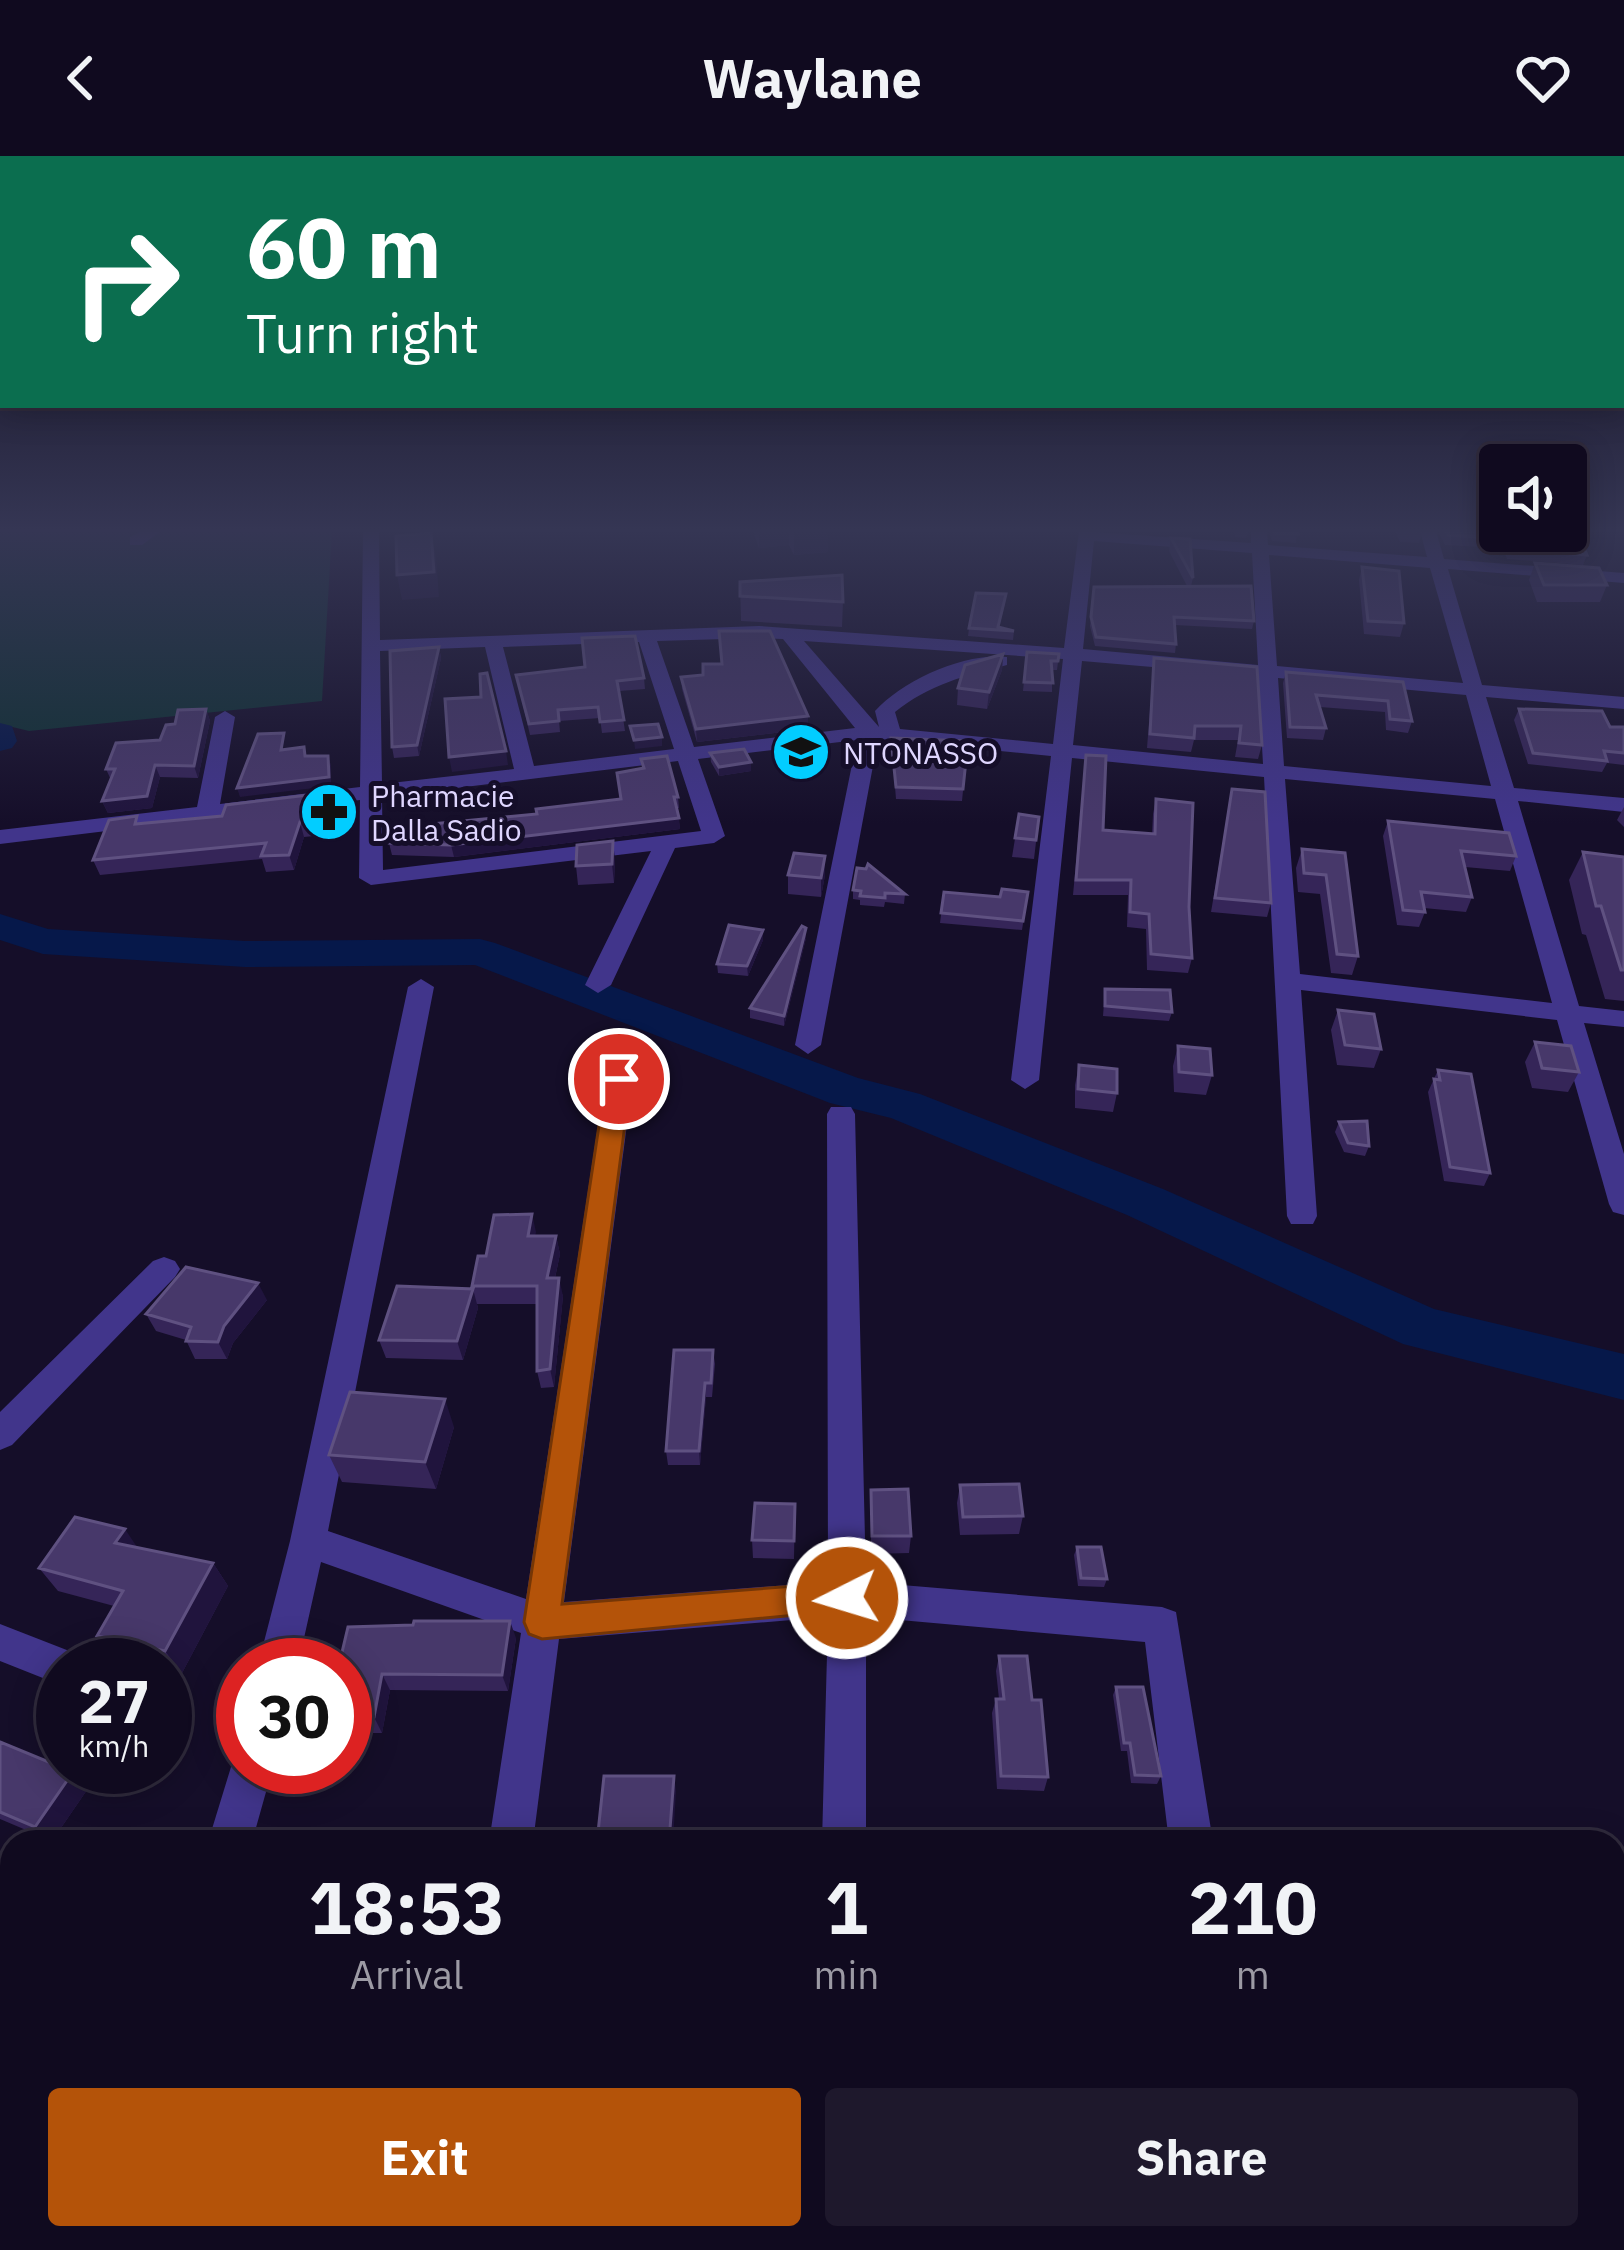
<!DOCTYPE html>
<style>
:root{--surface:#100a1f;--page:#1e182c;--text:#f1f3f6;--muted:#9c9aa4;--line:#302b3d;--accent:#b45309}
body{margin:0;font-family:"IBM Plex Sans",sans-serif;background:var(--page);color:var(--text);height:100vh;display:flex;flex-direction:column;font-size:45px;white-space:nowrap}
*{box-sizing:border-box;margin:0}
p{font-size:39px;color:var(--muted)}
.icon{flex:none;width:66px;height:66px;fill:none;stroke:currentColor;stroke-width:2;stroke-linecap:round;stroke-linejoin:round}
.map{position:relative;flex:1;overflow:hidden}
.details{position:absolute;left:0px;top:1674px;width:1626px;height:420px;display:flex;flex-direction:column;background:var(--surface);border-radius:36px 36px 0 0;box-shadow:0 6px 30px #0003,0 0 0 3px var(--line)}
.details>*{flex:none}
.top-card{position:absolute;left:0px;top:0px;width:1626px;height:252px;box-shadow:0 6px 30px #0003,0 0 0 3px var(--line);background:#0b6e4f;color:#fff;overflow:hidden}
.buttons{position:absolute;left:1479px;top:288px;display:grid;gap:24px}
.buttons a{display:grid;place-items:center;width:108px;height:108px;border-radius:12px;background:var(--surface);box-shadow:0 6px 30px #0003,0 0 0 3px var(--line);font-size:60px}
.speed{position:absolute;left:36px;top:1482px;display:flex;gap:24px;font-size:60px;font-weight:700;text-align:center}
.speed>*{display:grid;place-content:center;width:156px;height:156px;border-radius:50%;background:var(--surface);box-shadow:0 6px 30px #0003,0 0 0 3px var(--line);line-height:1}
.speed small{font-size:30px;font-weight:400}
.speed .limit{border:18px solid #d22;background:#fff;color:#111}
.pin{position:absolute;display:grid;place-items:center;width:102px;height:102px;color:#fff;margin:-51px;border:6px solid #fff;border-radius:50%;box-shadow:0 3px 12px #0007}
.me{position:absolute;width:132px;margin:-66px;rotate:265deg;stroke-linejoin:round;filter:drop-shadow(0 0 9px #0008)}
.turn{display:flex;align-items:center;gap:42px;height:252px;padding:0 48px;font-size:54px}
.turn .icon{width:156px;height:156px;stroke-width:2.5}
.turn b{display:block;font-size:84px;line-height:102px}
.eta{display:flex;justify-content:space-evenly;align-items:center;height:204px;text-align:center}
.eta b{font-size:72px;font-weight:700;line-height:84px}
.button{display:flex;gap:24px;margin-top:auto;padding:24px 48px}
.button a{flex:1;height:138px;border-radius:12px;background:var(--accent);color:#fff;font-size:48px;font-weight:700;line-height:138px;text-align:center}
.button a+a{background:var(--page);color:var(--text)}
header{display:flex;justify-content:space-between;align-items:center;height:156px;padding:0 48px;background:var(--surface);font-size:54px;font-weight:700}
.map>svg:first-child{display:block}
.green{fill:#103134}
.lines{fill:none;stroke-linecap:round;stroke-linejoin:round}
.river{fill:#06184a;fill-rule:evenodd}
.minor{fill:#41358b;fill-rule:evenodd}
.wall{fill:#352558}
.shaded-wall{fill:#20143d}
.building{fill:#47386a;stroke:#5f5181;stroke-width:3}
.route{fill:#b45309;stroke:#753606;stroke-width:3}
.labels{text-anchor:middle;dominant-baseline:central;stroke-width:10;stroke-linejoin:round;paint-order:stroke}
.far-poi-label{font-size:30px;fill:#dfd6ff;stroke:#150e29;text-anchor:start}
</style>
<header><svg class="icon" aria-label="back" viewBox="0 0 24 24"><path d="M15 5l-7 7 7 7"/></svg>Waylane<svg class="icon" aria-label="heart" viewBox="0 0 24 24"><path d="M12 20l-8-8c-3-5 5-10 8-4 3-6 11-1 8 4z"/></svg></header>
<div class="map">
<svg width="1624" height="2094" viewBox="0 0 1624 2094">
<rect width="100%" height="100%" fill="#150e29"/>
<path class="green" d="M0,375H332L322,545L29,575L0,568Z"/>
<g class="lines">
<path class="river" d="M0,567L12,570L17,585L12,592L0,595Z
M0,758L48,773L245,785L480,783L495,787L858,922L920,938L1163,1033L1434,1153L1624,1198V1244L1403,1188L1127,1059L891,962L830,947L475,809L245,811L43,798L0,784Z"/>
<path class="minor" d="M142,375H161L142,389H130V381Z
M363,375H379L380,484L759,470L1064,492L1079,375L1251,387V375H1267L1268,389L1427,401L1420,375H1436L1444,403L1624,417V427L1448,413L1482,529L1624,541V553L1486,541L1514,632L1624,642V656L1518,645L1579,850L1624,855V871L1584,867L1624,998V1059L1613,1056L1609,1048L1557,864L1301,834L1317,1060L1313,1068H1291L1287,1060L1264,621L1072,602L1039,924L1025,933L1011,924L1051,600L878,583L821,889L808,898L795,889L857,584L698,603L725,680L714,687L675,692L611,829L598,837L585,829L651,695L371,729L359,722L360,644L0,688V674L197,651L215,561L225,555L235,561L220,648L360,631ZM1094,385L1252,397L1258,509L1083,493ZM1269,399L1430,412L1463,527L1277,510ZM759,482L783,483L855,572L694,591L657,485ZM804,485L1063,503L1053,588L900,573L895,556C928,529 966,519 1007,509V501C965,496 903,524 875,555L879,571ZM639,486L674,593L534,610L503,491ZM485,491L514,613L382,628L380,495ZM1082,505L1258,520L1263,608L1073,589ZM1278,522L1466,539L1491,630L1284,610ZM678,605L701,675L383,714L382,641ZM1285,623L1495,643L1552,847L1300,818Z
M421,823L434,831L328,1375L526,1443L605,923L619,914L633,923L564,1446L828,1426L827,958L831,951H851L855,958L866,1426L1162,1451L1176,1456L1213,1686H1169L1145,1486L866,1461V1686H822L828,1461L559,1483L533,1686H489L521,1477L321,1406L298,1509H258L290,1385L408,831Z
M164,1101L175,1105L180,1113L175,1121L12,1289L0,1294V1256L153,1105Z
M0,1468L77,1498L82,1509H63V1530L0,1505Z
M243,1594V1611H273L252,1686H208L231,1611Z
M93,2082H145L142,2094H90Z
M431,2082H483L481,2094H429Z
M812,2082H864V2094H812Z
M1218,2082H1270L1271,2094H1219Z"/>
</g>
<path class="wall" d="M753,375H828V396L794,399L789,389L759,392Z
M1234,375H1249L1246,382L1235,381Z
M1269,375H1297L1296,387L1272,385Z
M1395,375H1421L1422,377L1419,387L1400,386Z
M1438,375H1576L1587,399L1583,409L1507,403L1503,392L1445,389Z
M1171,382L1193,422L1191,430L1254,465L1252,473L1175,469L1176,488L1175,497L1095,490L1090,470L1094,431L1187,430L1169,395Z
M1535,407L1607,429L1600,446H1537L1529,424Z
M1362,411L1404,467L1400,481L1364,478L1359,424Z
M740,426L843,446L842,471L741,465Z
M1005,447L999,471L1014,475L1013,484L968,480L969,472Z
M439,491L441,502L419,600L394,602L392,591Z
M1027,496L1059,498L1057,514H1052V536L1023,535Z
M1003,498L1002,514L987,553L957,549L958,532Z
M1154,502L1257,511L1262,589L1258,603L1235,601L1238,584H1194L1191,596L1147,592Z
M1286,516L1403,526L1412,565L1408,577L1386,574L1385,556L1320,551L1326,572L1323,584L1287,582L1283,527Z
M516,519L644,522L645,533L619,535L625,575L602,577L600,562L559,565L560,576L530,579Z
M681,521L808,560V573L697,586L682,533Z
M206,553L210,565L198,622L160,621L152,652L108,657L102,645L111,624L106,613L160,584L175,568Z
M1519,553L1610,571H1624V609L1607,607L1602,616L1528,608L1514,564Z
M891,582L968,585L962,645L896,643Z
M710,597L751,615L719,620L711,606Z
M1086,599L1103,674L1152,678L1153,658L1156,643L1189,751L1192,802L1188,817L1147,814L1146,773L1127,771L1128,739H1073Z
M641,603L678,641L679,652H677L680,673L454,701L392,699L389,687L620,643L642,613Z
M1232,633L1271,747L1267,761L1211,756Z
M1624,651V671L1617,664Z
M330,652L324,679L304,681L294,714L266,716L262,703L100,719L93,704L140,667Z
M1019,658L1039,661L1034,703L1012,701Z
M1388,665L1516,700L1510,715L1465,711L1472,741L1466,756L1424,752L1425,756L1419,771L1397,769L1383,680Z
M1302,693L1345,697L1358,800L1352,819L1331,817L1320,738L1298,736L1296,712Z
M1583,696L1624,701V845L1605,843L1586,779L1582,778L1569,724Z
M615,704L614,727L578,729L576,710Z
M788,719H825L821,741L788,738Z
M853,734L905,738L904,748L885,746L884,751L860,749V744L853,743Z
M944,736L1000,741L1028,736L1022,774L940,767Z
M763,774V784L748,820L718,817L717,808Z
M806,782L784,870L750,862V852Z
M1105,833L1172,856L1169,865L1103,860Z
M1338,854L1381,893L1374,912L1337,909L1331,874Z
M1535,886L1579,916L1568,936L1532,932L1525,906Z
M1178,890L1212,919L1206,939L1174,936L1173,910Z
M1079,909L1117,937L1113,956L1075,952V929Z
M1438,914L1490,1017L1484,1030L1444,1025L1428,936Z
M1339,966L1369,990L1365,1000L1344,996L1335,976Z
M532,1058L535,1080H556L560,1098L555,1122L563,1140L554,1231L541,1232L537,1215V1148H477L478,1152L463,1204L386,1202L379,1184L473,1133L472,1130L486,1100Z
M267,1144L233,1187L227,1203H195L186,1184L156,1175L146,1158Z
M713,1194L715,1208L712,1241H706L700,1309H668L666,1295Z
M454,1271L436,1333L342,1326L329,1299Z
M960,1329L1023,1360L1019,1378L960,1379L957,1347Z
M871,1334L911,1380L909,1397L871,1398Z
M795,1348L794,1403L753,1402L752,1384Z
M1077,1391L1107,1423L1104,1431L1078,1430L1074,1399Z
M138,1392L213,1407L228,1430L182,1517L165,1513V1509H146L115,1502L97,1480L114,1450L58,1435L39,1412Z
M516,1482L508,1535L390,1534L382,1577H345V1509Z
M999,1500L1032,1544L1048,1621L1044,1635L997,1633L992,1557L996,1543H999L996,1515Z
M1116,1531L1161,1620L1157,1628L1131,1627L1127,1595H1121L1113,1539Z
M0,1586L89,1631L52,1685L0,1663Z"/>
<path class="shaded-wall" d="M759,375H789V389L759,392Z
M794,375H828V396L794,399Z
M431,377L436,401L439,441L402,444L397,419Z
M439,491L441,502L419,600L417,589Z
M1003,498L1002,514L987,553L989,536Z
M206,553L210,565L198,622L194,610Z
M808,560V573L697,586L696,573Z
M662,581V590L635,593L634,584Z
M506,595L508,609L452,616L449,601Z
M328,600L331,609V630L240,641L237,632Z
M751,606V615L719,620V611Z
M155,609L160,621L152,652L108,657L102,645Z
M325,637L330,652L324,679L319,664Z
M679,662L680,673L454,701L451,689Z
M300,666L304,681L294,714L289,699Z
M613,685L615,704L614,727L612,708Z
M825,700V719L821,741V722Z
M806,772V782L784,870V860Z
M763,774V784L748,820L747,810Z
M532,1058L536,1076L532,1098L528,1080Z
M556,1080L560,1098L551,1140L547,1122Z
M559,1122L563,1140L554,1231L550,1213Z
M258,1127L267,1144L233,1187L227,1203L218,1186L224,1170Z
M473,1133L478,1152L463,1204L457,1185Z
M705,1227L706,1241L700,1309L699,1295Z
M445,1243L454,1271L436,1333L425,1306Z
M125,1373L141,1397L115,1387Z
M213,1407L228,1430L182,1517L165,1495Z
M510,1465L516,1482L508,1535L502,1519Z
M300,1489L305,1497L304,1509H297Z
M382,1518L390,1534L382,1577L374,1561Z
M73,1616L89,1631L52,1685L35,1671Z
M674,1620L676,1635L673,1686H669Z
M342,2082H355L354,2094H340Z"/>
<path class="building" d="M1273,375H1297L1298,378L1274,377Z
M1446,375H1576L1587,399L1511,393L1507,383L1448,379Z
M431,377L434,416L397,419L396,380Z
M1171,382L1190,383L1193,422Z
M1535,407L1599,412L1607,429H1544Z
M1362,411L1399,415L1404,467L1368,465Z
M842,419L843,446L740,440V426Z
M1251,430L1254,465L1174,461L1176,488L1096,481L1091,461L1094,431Z
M976,437L1006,438L998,471L1014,475L969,472Z
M719,475H770L808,560L696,573L681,521L703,519V508H722Z
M635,480L644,522L617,525L624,564L600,566L598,551L558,554L559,565L529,568L516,519L585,511L582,482Z
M439,491L417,589L392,591L390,495Z
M1027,496L1059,498L1058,505H1051L1053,527L1024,526Z
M1003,498L989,536L958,532L965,509Z
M1154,502L1257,511L1262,589L1239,587L1241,570H1195L1194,582L1150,578Z
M1286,516L1403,526L1412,565L1390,563L1388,545L1316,539L1326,572L1290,571Z
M487,517L506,595L449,601L445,543L481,541L480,518Z
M206,553L194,610L155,609L147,640L102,645L115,613H106L116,587L160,584L166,569L175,568L178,554Z
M1519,553L1602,555L1610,571H1624V597L1604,595L1607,605L1533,597Z
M658,568L662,581L634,584L630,570Z
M284,577L281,594L304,591L305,600H328L329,621L237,632L258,578Z
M891,582L968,585L963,633L896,631Z
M744,593L751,606L719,611L710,597Z
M1086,599L1106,600L1103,674L1155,678L1156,643L1193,647L1189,751L1192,802L1151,798L1149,758L1130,756L1131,724H1076Z
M667,600L678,641H674L679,662L451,689L389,687L388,672L537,658L536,653L621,643L617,617L644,612L641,603Z
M1232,633L1265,636L1271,747L1215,742Z
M325,637L319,664L300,666L289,699L261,700L266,687L93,704L109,664L137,660L135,668L222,660L226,649Z
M1019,658L1039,661L1036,684L1015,682Z
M1388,665L1509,677L1516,700L1461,695L1472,741L1421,736L1425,756L1403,754Z
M613,685L612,708L576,710L577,689Z
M1302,693L1345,697L1358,800L1337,798L1326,719L1304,717Z
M1583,696L1624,701V814H1621L1601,750H1596Z
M794,697L825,700L821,722L788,719Z
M868,708L905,738L885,737V742L860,740L861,735L853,734L857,712L866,713Z
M1002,733L1028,736L1023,765L941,757L944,736L1000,741Z
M729,769L763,774L747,810L717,808Z
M802,770L806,772L784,860L750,852Z
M1105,833L1170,834L1172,856L1105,850Z
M1338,854L1374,858L1381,893L1345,889Z
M1535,886L1571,890L1579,916L1542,912Z
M1178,890L1210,893L1212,919L1179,916Z
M1079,909L1117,913V937L1078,933Z
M1438,914L1471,918L1490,1017L1450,1011L1434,923L1440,924Z
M1367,965L1369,990L1348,987L1339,966Z
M532,1058L528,1080H556L547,1122H559L550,1213L537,1215V1130H472L478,1100H486L494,1059Z
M186,1111L258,1127L224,1170L218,1186L186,1185L191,1171L146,1158Z
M397,1130L473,1133L457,1185L379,1184Z
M674,1194H713L711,1227H705L699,1295H666Z
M350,1236L445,1243L425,1306L329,1299Z
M1019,1328L1023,1360L963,1361L960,1329Z
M908,1333L911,1380H872L871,1334Z
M755,1347L795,1348L794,1385L752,1384Z
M75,1361L125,1373L115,1387L213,1407L165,1495L97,1480L123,1435L39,1412Z
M1077,1391H1101L1107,1423L1081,1422Z
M414,1465H510L502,1519L382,1518L374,1561L345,1562V1509H339L348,1471L413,1469Z
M300,1489L297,1509H281L282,1505L296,1504Z
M999,1500H1027L1032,1544H1041L1048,1621L1001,1620L996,1543H1004Z
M1116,1531H1143L1161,1620L1135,1619L1130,1587H1124Z
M0,1586L73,1616L35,1671L0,1656Z
M604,1620H674L669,1686H597Z
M1261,1682H1283L1284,1686H1262Z
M266,2082H342L340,2094H263Z"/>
<linearGradient id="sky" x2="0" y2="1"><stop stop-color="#0c0817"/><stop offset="0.56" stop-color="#353654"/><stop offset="1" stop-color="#353654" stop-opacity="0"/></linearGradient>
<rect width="1624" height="668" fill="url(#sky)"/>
<path class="route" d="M619,915L631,923L562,1448L847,1426L859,1431L865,1442L859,1453L542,1483L529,1478L524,1466L606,923Z"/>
<defs>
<symbol id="school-disc" viewBox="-11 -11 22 22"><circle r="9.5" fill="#02cdff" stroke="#150e29"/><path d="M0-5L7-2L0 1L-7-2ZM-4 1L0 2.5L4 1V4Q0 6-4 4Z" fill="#111"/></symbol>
<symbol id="pharmacy-disc" viewBox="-11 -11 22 22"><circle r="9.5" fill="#02cdff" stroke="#150e29"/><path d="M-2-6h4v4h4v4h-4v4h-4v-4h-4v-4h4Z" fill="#111"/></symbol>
</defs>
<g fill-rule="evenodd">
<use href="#school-disc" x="768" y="563" width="66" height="66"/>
<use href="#pharmacy-disc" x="296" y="623" width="66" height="66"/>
</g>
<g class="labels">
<g class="far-poi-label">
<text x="843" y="596">NTONASSO</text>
<text x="371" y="639">Pharmacie<tspan x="371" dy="34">Dalla Sadio</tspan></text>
</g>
</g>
</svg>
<div class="buttons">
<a><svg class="icon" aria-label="sound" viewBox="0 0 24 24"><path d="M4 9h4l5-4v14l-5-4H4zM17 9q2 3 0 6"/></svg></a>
</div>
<div class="speed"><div>27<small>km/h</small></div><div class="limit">30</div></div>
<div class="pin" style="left:619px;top:923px;background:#d93025"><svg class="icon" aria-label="arrive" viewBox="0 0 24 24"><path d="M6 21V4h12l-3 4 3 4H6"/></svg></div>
<svg class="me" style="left:847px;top:1442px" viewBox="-20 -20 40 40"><circle r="17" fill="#b45309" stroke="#fff" stroke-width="3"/><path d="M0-11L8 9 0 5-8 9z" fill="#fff"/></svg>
<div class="top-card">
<div class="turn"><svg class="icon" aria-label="right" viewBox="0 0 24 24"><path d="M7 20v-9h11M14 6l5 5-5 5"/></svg><div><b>60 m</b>Turn right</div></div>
</div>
<section class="details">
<div class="eta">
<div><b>18:53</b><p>Arrival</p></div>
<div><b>1</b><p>min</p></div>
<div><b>210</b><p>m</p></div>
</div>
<div class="button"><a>Exit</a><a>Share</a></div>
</section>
</div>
